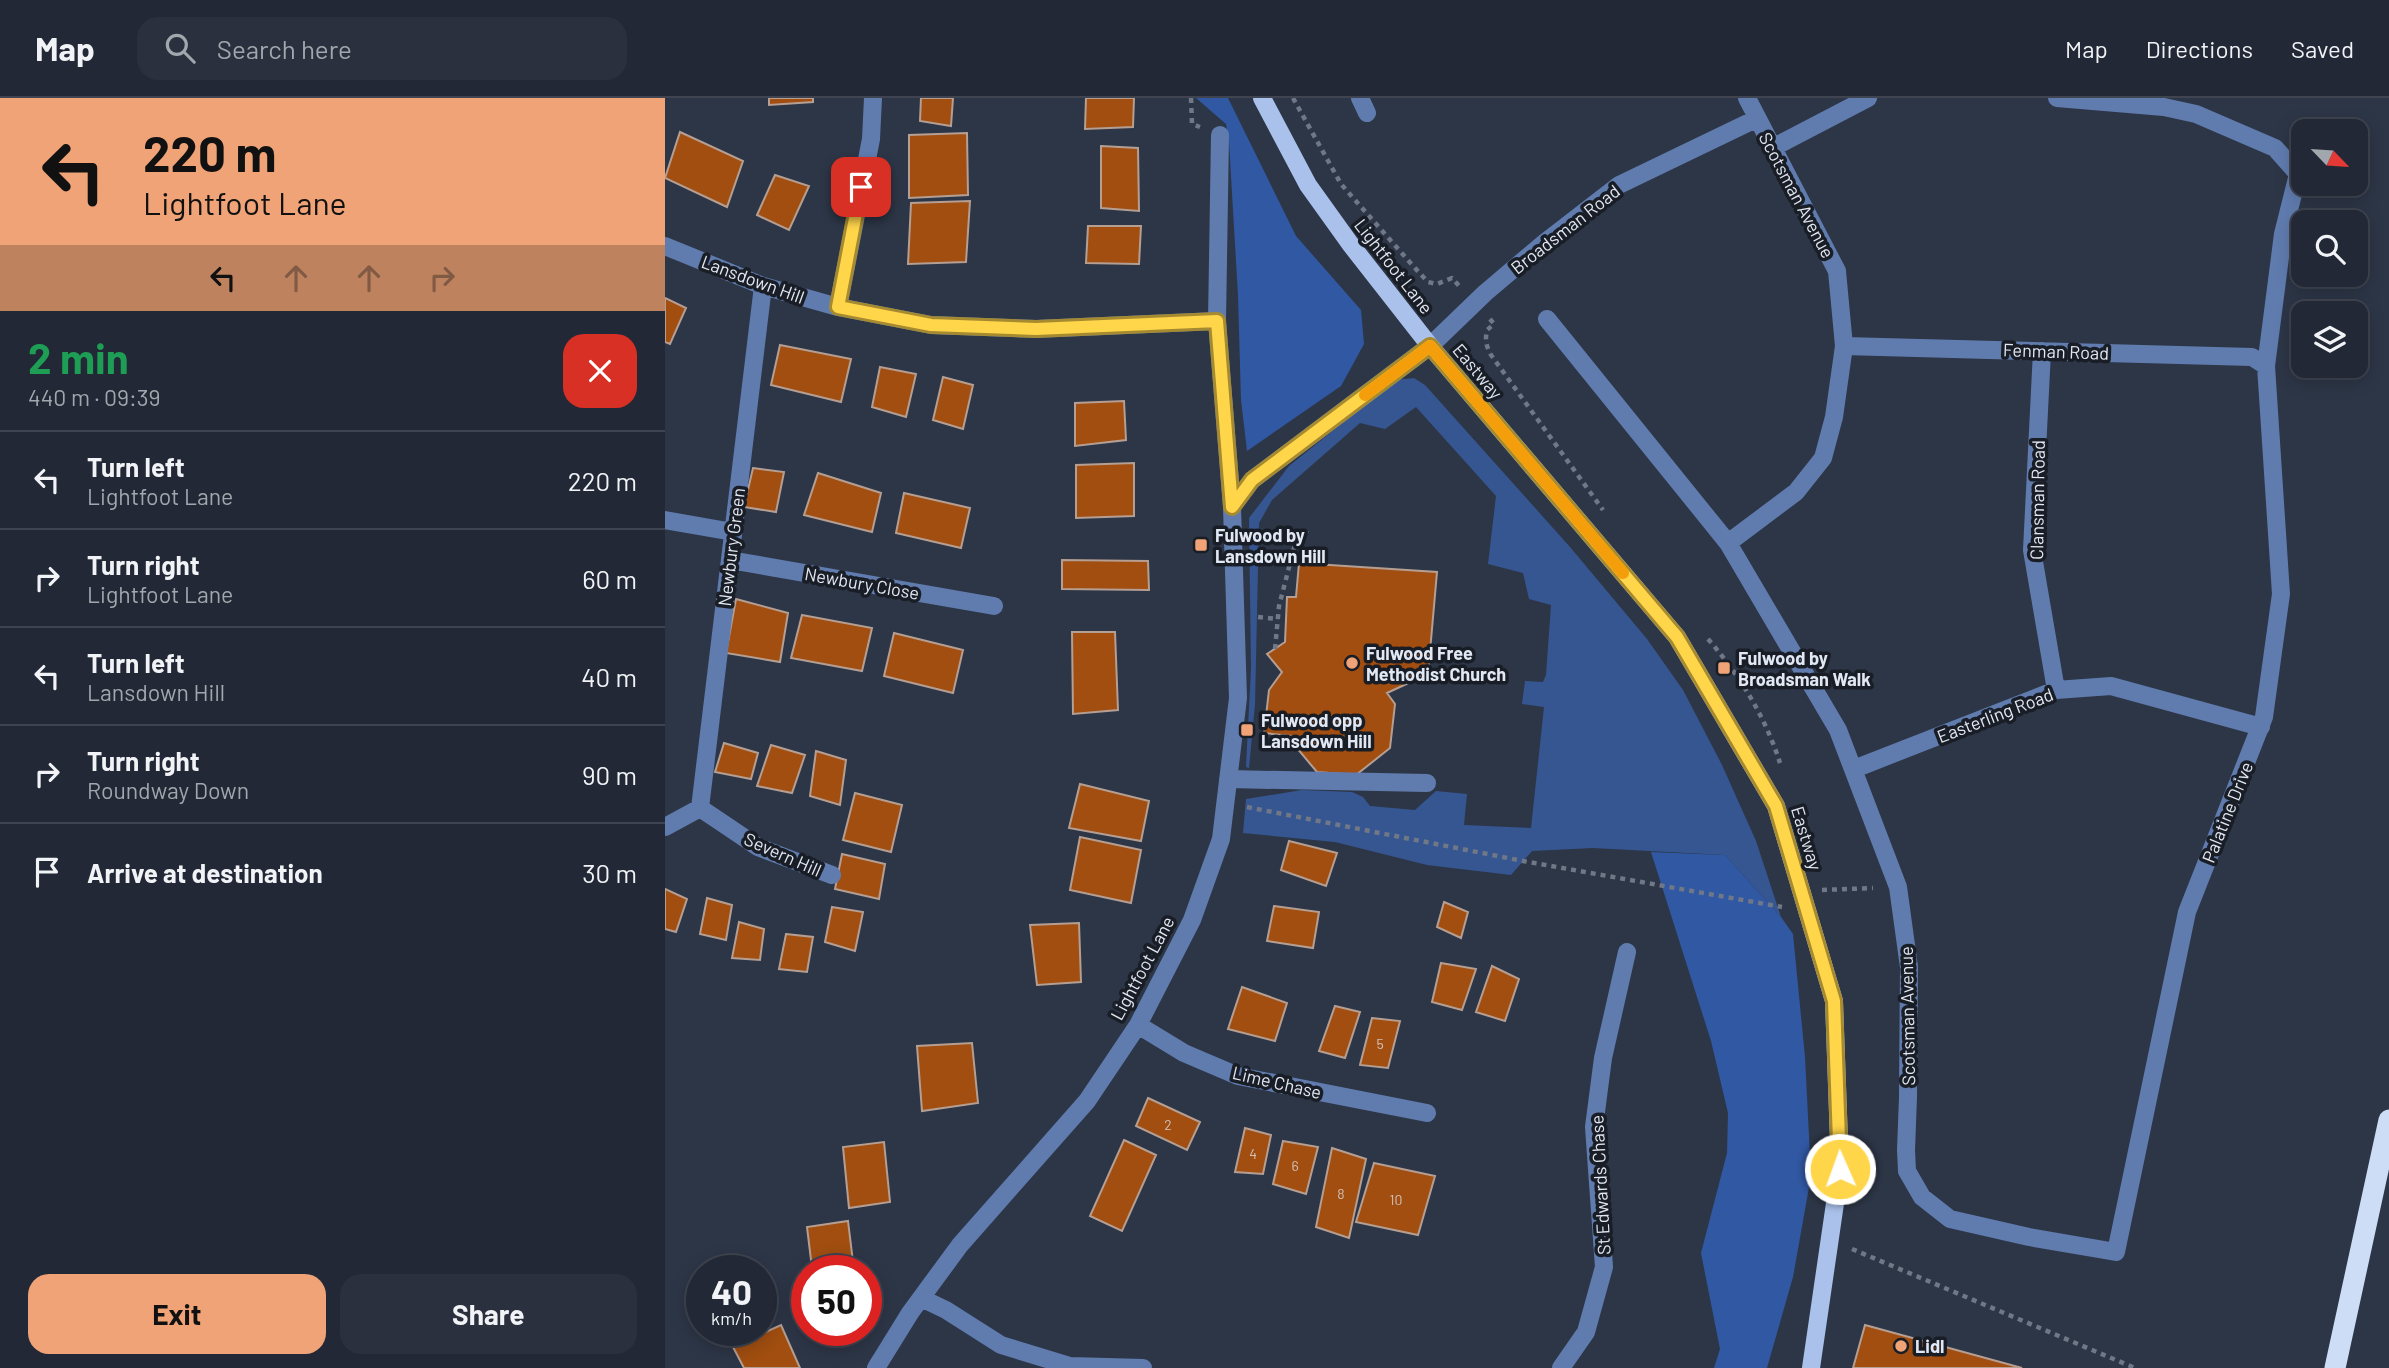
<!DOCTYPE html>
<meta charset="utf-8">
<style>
:root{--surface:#222835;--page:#2a303d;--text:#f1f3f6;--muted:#a2a6ad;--line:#3f4450;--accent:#efa377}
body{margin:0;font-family:Barlow,sans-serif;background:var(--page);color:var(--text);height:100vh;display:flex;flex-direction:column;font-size:26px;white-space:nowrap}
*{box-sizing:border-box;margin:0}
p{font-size:23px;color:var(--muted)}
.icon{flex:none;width:38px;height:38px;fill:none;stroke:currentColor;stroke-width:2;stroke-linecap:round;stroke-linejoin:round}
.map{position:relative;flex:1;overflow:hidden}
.drawer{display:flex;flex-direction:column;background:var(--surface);width:665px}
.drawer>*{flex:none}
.guide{background:#efa377;color:#111;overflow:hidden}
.needle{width:46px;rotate:115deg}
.buttons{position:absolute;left:1626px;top:21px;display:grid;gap:14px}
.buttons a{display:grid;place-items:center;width:77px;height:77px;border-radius:14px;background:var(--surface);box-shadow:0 4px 18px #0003,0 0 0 2px var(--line);font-size:35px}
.speed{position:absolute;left:21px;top:1157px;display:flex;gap:14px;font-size:35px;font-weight:700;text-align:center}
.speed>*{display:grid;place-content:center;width:91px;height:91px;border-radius:50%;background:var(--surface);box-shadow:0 4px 18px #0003,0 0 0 2px var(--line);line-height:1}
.speed small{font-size:18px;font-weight:400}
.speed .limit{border:10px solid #d22;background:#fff;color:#111}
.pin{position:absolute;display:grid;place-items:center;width:60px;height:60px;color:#fff;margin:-30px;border-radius:14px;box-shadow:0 4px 10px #0006}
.me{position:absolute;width:77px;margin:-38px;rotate:358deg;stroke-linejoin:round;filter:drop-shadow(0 0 5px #0008)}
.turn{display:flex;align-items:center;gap:24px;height:147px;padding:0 28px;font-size:32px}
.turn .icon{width:91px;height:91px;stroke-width:2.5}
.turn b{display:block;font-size:49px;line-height:60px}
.lanes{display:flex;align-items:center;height:66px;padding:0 28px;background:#0003;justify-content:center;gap:35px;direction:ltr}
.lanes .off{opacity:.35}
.round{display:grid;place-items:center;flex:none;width:74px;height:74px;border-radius:21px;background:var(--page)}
.overview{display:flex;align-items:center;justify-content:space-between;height:119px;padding:0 28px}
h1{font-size:42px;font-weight:700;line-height:52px;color:#1e9e55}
.cta{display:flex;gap:14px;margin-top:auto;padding:14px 28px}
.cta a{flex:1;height:80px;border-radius:21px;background:var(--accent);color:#111;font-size:28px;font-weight:700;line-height:80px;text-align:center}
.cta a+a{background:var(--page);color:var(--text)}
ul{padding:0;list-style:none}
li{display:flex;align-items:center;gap:21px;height:98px;padding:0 28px;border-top:2px solid var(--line)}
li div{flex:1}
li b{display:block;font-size:26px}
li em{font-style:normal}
header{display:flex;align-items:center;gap:42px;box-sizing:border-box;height:98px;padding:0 35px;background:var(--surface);border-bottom:2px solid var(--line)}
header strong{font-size:33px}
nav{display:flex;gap:38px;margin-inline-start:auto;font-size:24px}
.search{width:490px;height:63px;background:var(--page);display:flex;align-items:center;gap:18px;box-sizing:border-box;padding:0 24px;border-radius:21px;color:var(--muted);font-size:26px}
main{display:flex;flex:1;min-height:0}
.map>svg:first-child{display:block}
.green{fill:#365692}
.forest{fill:#3158a3}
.building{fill:#a14e10;stroke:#b59e92;stroke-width:2}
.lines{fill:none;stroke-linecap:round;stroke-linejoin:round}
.path{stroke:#707786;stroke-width:4.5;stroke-dasharray:5 5;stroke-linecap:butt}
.minor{stroke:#607caf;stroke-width:18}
.major{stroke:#aac2eb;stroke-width:18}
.highway{stroke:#ceddf6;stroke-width:21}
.route-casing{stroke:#a68a30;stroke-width:18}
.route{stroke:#ffd54a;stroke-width:12}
.slow{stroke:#f59e0b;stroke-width:12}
.poi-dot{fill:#efa377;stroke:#191d25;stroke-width:2.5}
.labels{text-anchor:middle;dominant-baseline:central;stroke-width:7;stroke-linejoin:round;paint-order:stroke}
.number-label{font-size:14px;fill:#d2c2ba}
.street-label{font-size:18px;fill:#e2e8f3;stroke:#191d25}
.poi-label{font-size:18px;font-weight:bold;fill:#e2e8f3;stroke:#191d25;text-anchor:start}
</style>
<header>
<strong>Map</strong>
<div class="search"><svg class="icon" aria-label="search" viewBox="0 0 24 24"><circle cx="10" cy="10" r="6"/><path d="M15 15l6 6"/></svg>Search here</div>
<nav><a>Map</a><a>Directions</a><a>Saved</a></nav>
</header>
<main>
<section class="drawer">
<div class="guide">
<div class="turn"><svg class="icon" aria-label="left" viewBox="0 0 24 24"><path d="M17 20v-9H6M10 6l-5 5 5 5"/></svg><div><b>220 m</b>Lightfoot Lane</div></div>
<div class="lanes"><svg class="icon" aria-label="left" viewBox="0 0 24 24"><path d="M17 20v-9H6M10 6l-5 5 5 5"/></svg><svg class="icon off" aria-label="ahead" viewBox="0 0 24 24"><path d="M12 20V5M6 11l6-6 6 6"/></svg><svg class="icon off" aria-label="ahead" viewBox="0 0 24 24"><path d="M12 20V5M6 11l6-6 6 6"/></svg><svg class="icon off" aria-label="right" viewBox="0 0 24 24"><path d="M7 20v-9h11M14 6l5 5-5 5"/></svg></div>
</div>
<div class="overview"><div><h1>2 min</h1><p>440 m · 09:39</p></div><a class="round" style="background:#d93025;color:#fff"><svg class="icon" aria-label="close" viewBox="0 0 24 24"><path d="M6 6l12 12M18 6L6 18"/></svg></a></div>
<ul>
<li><svg class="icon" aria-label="left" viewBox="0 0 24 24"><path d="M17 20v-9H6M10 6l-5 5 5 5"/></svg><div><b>Turn left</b><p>Lightfoot Lane</p></div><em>220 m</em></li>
<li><svg class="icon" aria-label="right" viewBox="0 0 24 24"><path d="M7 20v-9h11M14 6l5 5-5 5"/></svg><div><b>Turn right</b><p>Lightfoot Lane</p></div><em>60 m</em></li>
<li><svg class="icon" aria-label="left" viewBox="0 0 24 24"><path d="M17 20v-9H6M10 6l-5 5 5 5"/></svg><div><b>Turn left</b><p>Lansdown Hill</p></div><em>40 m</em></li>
<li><svg class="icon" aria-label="right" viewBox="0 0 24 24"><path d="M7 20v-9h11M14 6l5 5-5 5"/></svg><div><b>Turn right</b><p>Roundway Down</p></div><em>90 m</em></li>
<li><svg class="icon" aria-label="arrive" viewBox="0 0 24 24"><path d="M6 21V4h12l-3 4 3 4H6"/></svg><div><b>Arrive at destination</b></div><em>30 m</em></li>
</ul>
<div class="cta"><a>Exit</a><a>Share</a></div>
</section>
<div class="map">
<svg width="1724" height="1270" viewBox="0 0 1724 1270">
<rect width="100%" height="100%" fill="#2d3647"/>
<path class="green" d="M749,280L760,287L905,449L982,541L1018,592L1057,667L1091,743L1116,819L1060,757L928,750L867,753L846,777L762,767L670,744L578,735L581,701L637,692L687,694L698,699L705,708L750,712L771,693L802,696L799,727L866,730L879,609L857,606L860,583L878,584L881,577L886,507L864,501L858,475L823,466L831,398L751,309L720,331L695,325L607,402L594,425L590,606L584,670L581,669L586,571L584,420L624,368L731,282Z"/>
<path class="forest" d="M531,0H563L631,138L696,212L699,246L676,288L582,353L576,302L573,197L564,44L561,26Z
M986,754L1060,757L1116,819L1128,836L1140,959L1146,1078L1128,1179L1102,1270H1049L1055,1251L1036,1155L1062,1055L1063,1015L1046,943Z"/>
<path class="building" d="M104,0H148V4L104,7Z
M256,0H288L286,28L255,23Z
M421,0H469L468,29L420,31Z
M15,34L78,63L62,109L0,80Z
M302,35L303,97L244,100V37Z
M436,48L473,50L474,113L436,110Z
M110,77L144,88L124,132L92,117Z
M305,103L301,164L243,166L246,105Z
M423,128H476L474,166L421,165Z
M0,200L21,210L5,246L0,244Z
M115,247L186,261L176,304L106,287Z
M215,269L251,276L241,319L207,309Z
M278,279L308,287L298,331L268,322Z
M459,303L461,342L410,348V305Z
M469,365V418L411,420V367Z
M88,370L119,374L111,414L79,409Z
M153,375L216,395L207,434L139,417Z
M239,395L305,410L296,450L231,435Z
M397,462L483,463L484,492L397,491Z
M634,465L772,474L763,576L722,595L730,606L725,650L691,677L652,674L626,643L636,639L599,635L604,592L617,574L602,556L620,544L622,499H631Z
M71,501L123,515L115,564L61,555Z
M137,517L207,530L197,573L126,560Z
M407,534H450L453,612L408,616Z
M229,535L298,552L288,595L219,578Z
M59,645L93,655L86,681L50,674Z
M106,647L140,657L127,695L92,688Z
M151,653L181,662L175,707L145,698Z
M415,686L484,703L476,743L404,730Z
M190,695L237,707L226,754L178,742Z
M415,739L476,752L466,805L405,792Z
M624,743L672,755L661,788L616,772Z
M177,756L220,766L214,801L170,791Z
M0,791L22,801L11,834L0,831Z
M42,800L67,807L61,842L35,836Z
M779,804L803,814L796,840L772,829Z
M609,808L654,814L648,850L602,843Z
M167,809L198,814L190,853L160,844Z
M74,824L99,831L95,862L67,860Z
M414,825L416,884L372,887L365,827Z
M121,836L148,839L142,874L114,871Z
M776,865L811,871L797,912L767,904Z
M827,868L854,881L840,923L811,914Z
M577,889L622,905L610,943L563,931Z
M670,908L695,914L680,960L654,953Z
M707,920L735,923L723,970L695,967Z
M307,945L313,1005L257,1013L252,948Z
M483,1000L535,1024L522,1052L471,1028Z
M580,1030L606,1037L598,1076L570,1074Z
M459,1042L491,1057L457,1133L425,1118Z
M618,1043L653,1049L641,1096L608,1086Z
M219,1044L225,1104L184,1110L178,1049Z
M667,1050L701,1061L684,1140L651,1129Z
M709,1065L770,1078L753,1137L691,1124Z
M183,1123L188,1164L147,1170L142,1129Z
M116,1227L135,1270H79L68,1249Z
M1200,1227L1357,1270H1188Z"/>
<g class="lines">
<path class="path" d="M526,0L527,26L535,29
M628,0L676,86L750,170L763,184L772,186L787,180L795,189
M825,221L829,226L822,232C820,242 821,248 826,257L938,412
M593,519L613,521
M1043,541C1075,578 1100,618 1115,665
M610,551L614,508L629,450L644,430
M582,709L858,763L1117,809
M1157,792L1208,790
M1187,1151L1470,1270"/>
<path class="minor" d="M695,0L702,15
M1109,49L1203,0
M0,148L98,188L173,209L266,227L371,231L552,223
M173,209L206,41L208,0
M882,221L1063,445L1131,394L1158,360L1169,319L1179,248L1172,173L1082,0
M1179,248L1587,259L1601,268
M1377,253L1367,452L1391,592
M567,409L587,382L765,248L820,195L879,145L954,87L1091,21
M0,422L68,434
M1063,445L1173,632L1233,789L1244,869L1243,999L1241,1052L1242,1073L1257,1099L1285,1121L1364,1139L1451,1154L1522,814L1599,619L1616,496L1601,268L1618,136L1633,76L1610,50L1531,16L1499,9L1392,0
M65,462L329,508
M1189,671L1391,592L1446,588L1596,629
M563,681L762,685
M35,710L98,188
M35,710L93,749L167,777
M0,729L35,710
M473,927L519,955L573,978L762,1015
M256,1200L281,1212L336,1247L405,1268L478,1270
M211,1270L245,1215L295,1147L422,1003L473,927L527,822L556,741L573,600L567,409L552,223L555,37
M896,1270L921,1234L939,1169L929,1029L938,960L962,854"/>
<path class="major" d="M597,0L643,87L686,147L765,248L1012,539L1111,708L1169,903L1175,1071L1146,1270"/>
<path class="highway" d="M1670,1270L1724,1022"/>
</g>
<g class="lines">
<defs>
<path id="route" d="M196,89L173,209L266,227L371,231L552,223L567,409L587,382L765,248L1012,539L1111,708L1169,903L1175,1071"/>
</defs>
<use href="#route" class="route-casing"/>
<use href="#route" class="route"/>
<path class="slow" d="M700,297L765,248L958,475"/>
</g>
<g class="poi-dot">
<rect x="529" y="440" width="14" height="14" rx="3.5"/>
<circle cx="687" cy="565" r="7"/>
<rect x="1052" y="563" width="14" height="14" rx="3.5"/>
<rect x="575" y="625" width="14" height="14" rx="3.5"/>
<circle cx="1236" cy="1248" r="7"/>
</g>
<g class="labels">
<g class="number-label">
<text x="715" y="945">5</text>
<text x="503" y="1026">2</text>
<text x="588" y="1055">4</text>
<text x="630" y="1067">6</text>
<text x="676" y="1095">8</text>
<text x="731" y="1101">10</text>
</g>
<g class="street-label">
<text transform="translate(1132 97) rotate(62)">Scotsman Avenue</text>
<text transform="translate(900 131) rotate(-38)">Broadsman Road</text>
<text transform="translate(729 168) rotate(52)">Lightfoot Lane</text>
<text transform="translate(88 181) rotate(20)">Lansdown Hill</text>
<text transform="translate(1391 253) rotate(2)">Fenman Road</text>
<text transform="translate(813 273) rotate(50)">Eastway</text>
<text transform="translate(1372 402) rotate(-89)">Clansman Road</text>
<text transform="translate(66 449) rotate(-83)">Newbury Green</text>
<text transform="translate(197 485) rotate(10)">Newbury Close</text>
<text transform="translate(1330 617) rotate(-21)">Easterling Road</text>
<text transform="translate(1562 714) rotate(-68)">Palatine Drive</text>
<text transform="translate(1142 740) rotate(73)">Eastway</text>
<text transform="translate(118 756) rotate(24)">Severn Hill</text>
<text transform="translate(477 870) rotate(-62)">Lightfoot Lane</text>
<text transform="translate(1242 918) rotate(-91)">Scotsman Avenue</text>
<text transform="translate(612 984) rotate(13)">Lime Chase</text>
<text transform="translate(935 1087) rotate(-93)">St Edwards Chase</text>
</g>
<g class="poi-label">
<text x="550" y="437">Fulwood by<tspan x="550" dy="21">Lansdown Hill</tspan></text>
<text x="701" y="555">Fulwood Free<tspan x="701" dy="21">Methodist Church</tspan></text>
<text x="1073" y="560">Fulwood by<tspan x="1073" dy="21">Broadsman Walk</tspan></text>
<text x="596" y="622">Fulwood opp<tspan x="596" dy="21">Lansdown Hill</tspan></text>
<text x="1250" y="1248">Lidl</text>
</g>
</g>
</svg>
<div class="buttons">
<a><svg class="needle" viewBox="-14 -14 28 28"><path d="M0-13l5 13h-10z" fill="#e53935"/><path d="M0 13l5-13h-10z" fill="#a2a6ad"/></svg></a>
<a><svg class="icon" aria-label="search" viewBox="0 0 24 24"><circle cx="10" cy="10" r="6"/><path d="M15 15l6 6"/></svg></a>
<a><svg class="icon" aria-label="layers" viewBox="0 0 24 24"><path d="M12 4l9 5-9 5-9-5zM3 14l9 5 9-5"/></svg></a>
</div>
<div class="speed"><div>40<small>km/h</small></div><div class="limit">50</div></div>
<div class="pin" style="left:196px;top:89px;background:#d93025"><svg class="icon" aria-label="arrive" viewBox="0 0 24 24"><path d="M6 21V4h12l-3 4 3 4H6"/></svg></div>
<svg class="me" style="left:1175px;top:1071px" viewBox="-20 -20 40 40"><circle r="17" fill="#ffd54a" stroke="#fff" stroke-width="3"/><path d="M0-11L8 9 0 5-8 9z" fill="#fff"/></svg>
</div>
</main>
